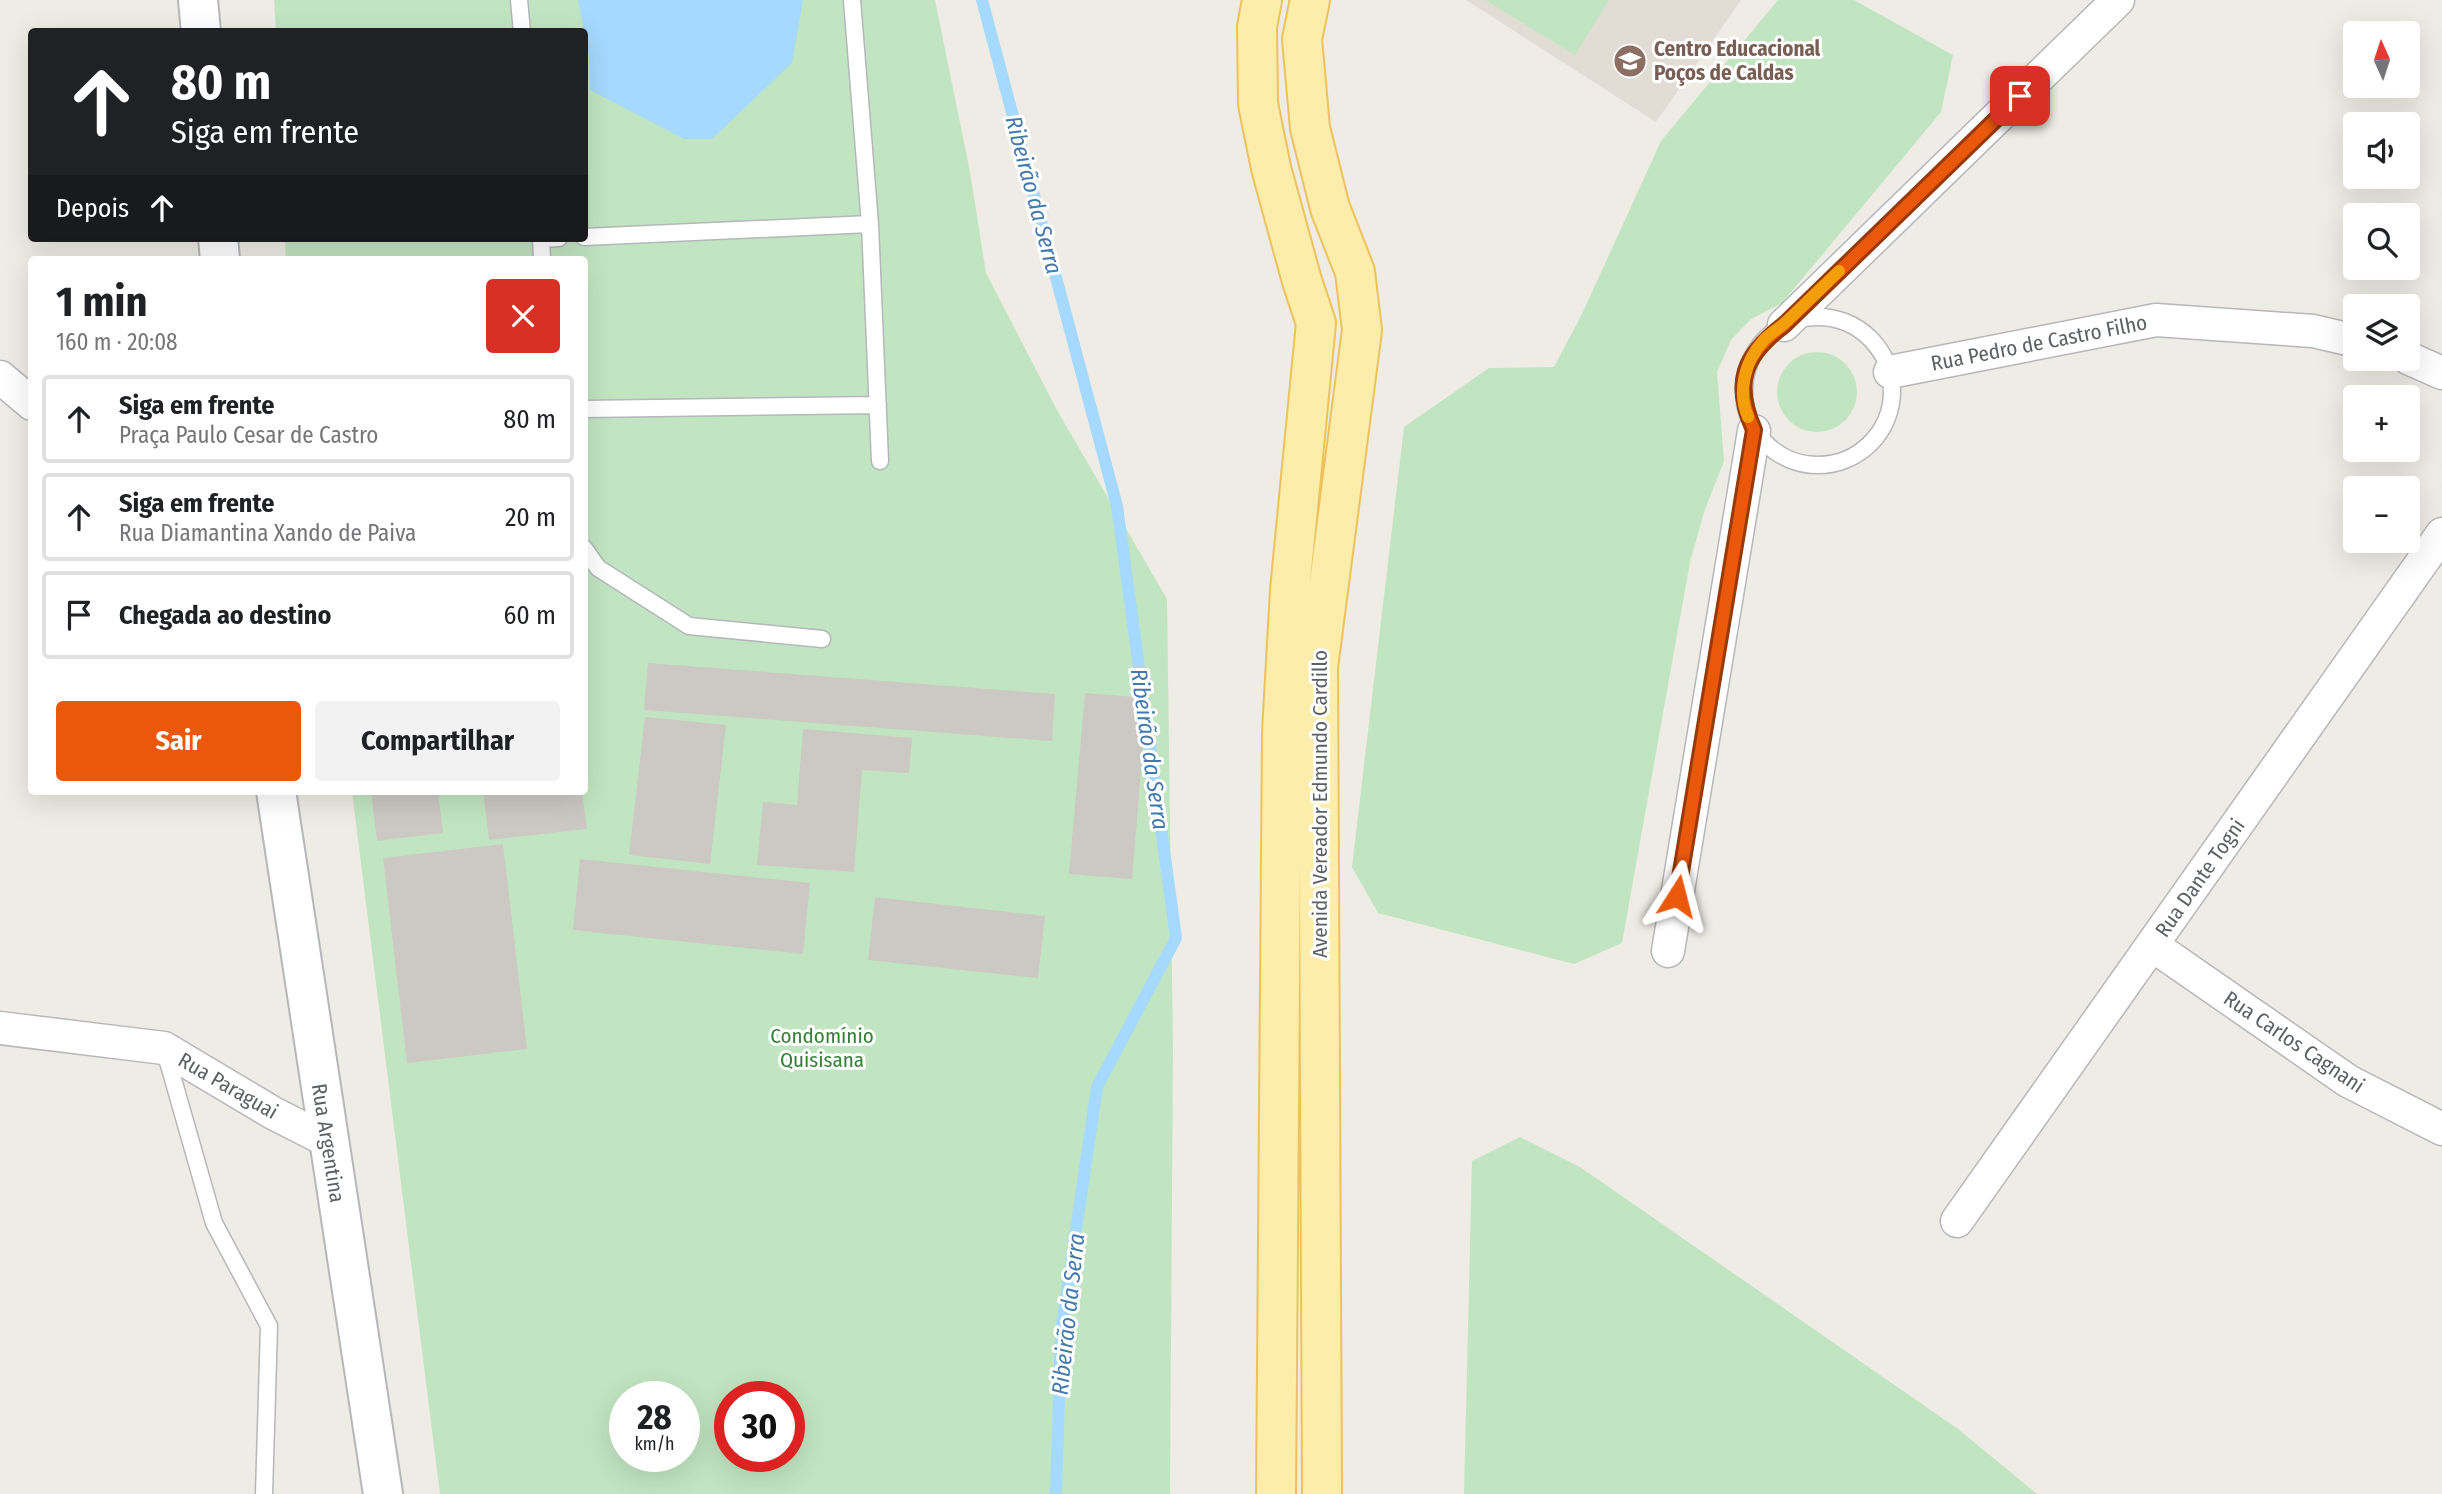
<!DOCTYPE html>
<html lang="pt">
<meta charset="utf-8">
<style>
:root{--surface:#fff;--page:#f2f2f2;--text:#202124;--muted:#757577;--line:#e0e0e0;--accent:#ea580c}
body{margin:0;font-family:"Fira Sans Condensed",sans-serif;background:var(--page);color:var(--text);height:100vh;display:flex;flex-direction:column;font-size:26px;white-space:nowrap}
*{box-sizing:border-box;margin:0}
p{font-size:23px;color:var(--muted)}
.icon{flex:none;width:38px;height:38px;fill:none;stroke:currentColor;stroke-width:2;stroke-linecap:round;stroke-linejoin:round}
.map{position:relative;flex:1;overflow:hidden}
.details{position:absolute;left:28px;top:256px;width:560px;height:539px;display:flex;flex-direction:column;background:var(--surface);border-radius:7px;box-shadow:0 7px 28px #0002}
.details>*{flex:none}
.hud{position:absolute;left:28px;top:28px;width:560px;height:214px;border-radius:7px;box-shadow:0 7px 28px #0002;background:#202124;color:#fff;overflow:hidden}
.needle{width:46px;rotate:357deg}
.controls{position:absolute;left:2343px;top:21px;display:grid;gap:14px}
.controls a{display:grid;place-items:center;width:77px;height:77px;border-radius:7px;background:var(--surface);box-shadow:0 7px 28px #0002;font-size:35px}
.speed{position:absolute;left:609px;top:1381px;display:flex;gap:14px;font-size:35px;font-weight:700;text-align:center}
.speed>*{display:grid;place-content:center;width:91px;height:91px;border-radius:50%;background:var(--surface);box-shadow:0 7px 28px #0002;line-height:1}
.speed small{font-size:18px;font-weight:400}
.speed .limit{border:10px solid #d22;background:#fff;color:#111}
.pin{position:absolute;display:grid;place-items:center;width:60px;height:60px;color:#fff;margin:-30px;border-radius:14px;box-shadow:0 4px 10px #0006}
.me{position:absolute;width:77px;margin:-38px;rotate:9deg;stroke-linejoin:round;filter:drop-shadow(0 0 5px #0008)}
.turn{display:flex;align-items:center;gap:24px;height:147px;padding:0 28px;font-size:32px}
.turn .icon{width:91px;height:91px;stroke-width:2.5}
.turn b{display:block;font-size:49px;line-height:60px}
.then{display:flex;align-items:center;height:66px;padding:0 28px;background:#0003;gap:14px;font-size:26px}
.round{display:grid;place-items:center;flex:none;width:74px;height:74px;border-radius:7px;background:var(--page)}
.overview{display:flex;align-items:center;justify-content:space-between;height:119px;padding:0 28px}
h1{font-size:42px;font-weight:700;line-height:52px}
.cta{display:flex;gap:14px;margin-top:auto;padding:14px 28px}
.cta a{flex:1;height:80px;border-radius:7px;background:var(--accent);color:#fff;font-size:28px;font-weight:700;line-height:80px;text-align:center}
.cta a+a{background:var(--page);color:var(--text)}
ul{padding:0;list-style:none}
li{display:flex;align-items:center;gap:21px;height:88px;margin:0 14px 10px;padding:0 14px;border:4px solid var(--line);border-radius:7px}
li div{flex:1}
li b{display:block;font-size:26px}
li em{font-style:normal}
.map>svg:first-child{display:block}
.education{fill:#e1ddd5}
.green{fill:#c2e5c1;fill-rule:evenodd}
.water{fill:#a5d9fd}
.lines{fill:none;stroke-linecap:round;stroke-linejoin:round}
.stream{stroke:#a5d9fd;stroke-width:12}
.building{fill:#ccc8c3}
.service-casing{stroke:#b4b7bb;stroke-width:19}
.minor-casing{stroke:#b4b7bb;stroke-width:35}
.tertiary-casing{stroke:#b4b7bb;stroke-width:42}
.primary-casing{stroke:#edc25d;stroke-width:42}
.service{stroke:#fff;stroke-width:16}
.minor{stroke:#fff;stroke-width:32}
.tertiary{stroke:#fff;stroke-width:38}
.primary{stroke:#fdedaa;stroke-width:38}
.route-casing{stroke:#983908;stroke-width:18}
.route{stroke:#ea580c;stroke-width:12}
.slow{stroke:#f59e0b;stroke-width:12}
.labels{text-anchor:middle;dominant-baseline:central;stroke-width:6;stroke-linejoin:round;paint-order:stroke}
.education-label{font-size:21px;font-weight:bold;fill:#785e54;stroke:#fff;text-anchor:start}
.street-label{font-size:21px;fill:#5c6064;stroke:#fff}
.park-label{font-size:21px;fill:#368138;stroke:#fff}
.water-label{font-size:23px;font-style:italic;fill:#4279ae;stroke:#fff}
</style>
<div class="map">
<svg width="2442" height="1494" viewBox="0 0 2442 1494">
<rect width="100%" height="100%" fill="#eeece4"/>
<path class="education" d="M1466,0H1741L1656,122Z"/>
<path class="green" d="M274,0H935L970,172L986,273L1058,412L1167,599L1173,1049L1170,1494H440L352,791H584V259H286L285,238H584V32L276,31ZM625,1396H684V1456H625ZM730,1396H789V1456H730Z
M1485,0H1609L1575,55Z
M1778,0H1854L1953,55L1941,112L1782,303L1751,319L1731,340L1717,372L1724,461L1704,512L1690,562L1622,943L1574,964L1378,913L1352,867L1404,427L1489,368L1554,367L1582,314L1661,141Z
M1777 392a40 40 0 1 1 80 0a40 40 0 1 1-80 0Z
M1520,1137L1580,1167L1958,1429L2037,1494H1464L1472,1161Z"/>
<path class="water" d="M578,0H803L792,63L712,139H684L590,90L589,56Z"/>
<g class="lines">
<path class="stream" d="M982,0L1117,506L1176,938L1097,1087L1061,1332L1056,1494"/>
</g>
<path class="building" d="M648,663L1055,694L1052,741L644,710Z
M1085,693L1147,698L1132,879L1069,874Z
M645,717L726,725L710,864L629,855Z
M803,729L912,738L909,773L862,770L854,872L757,865L763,802L797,805Z
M371,791H438L443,833L377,841Z
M483,791H582L587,829L489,840Z
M503,844L527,1049L407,1063L383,858Z
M580,859L810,883L803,954L573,930Z
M875,897L1045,916L1038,978L868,960Z"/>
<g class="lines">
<defs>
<path id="service" d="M519,0L522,32
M852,0L870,224L880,461
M584,237L870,224
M541,238L542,259
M541,239L559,238
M1744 391a74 74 0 1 1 148 0a74 74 0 1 1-148 0Z
M584,409L878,405
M584,548L598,568L689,626L822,639
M165,1051L214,1223L269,1326L264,1494"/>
<path id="minor" d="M1784,325L2118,0
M2408,358L2442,373
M1890,372L2156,320L2313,331L2356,341
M0,377L32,404
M2152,945L2348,1081L2442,1129
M1668,951L1754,431
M0,1028L164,1048L273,1113L328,1141
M1957,1221L2442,534"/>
<path id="tertiary" d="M198,0L201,32
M218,238L220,259
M276,791L383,1494"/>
<path id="primary" d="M1262,0L1257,27L1258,104L1271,168L1302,281L1316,323L1290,590L1282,732L1276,1494
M1310,0L1302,39L1310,128L1330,208L1355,272L1362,330L1318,667L1322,1494"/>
</defs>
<use href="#service" class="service-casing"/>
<use href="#minor" class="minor-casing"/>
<use href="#tertiary" class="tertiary-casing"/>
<use href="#primary" class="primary-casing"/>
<use href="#service" class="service"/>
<use href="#minor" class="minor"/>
<use href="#tertiary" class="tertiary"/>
<use href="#primary" class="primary"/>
</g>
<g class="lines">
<defs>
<path id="route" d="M1677,896L1754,430C1733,383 1743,356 1784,325L2020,96"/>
</defs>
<use href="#route" class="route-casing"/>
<use href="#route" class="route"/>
<path class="slow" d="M1748,417C1737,392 1745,361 1763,341C1770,333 1780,328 1788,320C1805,304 1822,287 1839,271"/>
</g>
<defs>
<symbol id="school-disc" viewBox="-11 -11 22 22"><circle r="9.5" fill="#8d6e63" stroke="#fff"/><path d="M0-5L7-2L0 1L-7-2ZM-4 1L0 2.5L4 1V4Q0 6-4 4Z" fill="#fff"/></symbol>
</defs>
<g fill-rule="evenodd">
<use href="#school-disc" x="1611" y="42" width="38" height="38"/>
</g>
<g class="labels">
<g class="education-label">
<text x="1654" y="49">Centro Educacional<tspan x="1654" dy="24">Poços de Caldas</tspan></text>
</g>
<g class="street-label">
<text transform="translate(2039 343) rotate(-11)">Rua Pedro de Castro Filho</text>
<text transform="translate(1320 804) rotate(-90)">Avenida Vereador Edmundo Cardillo</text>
<text transform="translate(2200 878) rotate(-55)">Rua Dante Togni</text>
<text transform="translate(2294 1042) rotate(34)">Rua Carlos Cagnani</text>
<text transform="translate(228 1086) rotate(30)">Rua Paraguai</text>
<text transform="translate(328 1143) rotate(81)">Rua Argentina</text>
</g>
<g class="park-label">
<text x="822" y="1036">Condomínio<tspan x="822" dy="24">Quisisana</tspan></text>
</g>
<g class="water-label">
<text transform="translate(1034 195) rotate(75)">Ribeirão da Serra</text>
<text transform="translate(1150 749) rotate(82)">Ribeirão da Serra</text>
<text transform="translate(1068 1314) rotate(-84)">Ribeirão da Serra</text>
</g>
</g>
</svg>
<div class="controls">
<a><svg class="needle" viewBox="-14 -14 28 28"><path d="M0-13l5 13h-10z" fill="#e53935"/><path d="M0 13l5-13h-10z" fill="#757577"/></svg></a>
<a><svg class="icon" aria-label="sound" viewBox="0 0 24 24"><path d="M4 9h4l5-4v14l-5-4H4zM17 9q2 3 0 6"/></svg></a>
<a><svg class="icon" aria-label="search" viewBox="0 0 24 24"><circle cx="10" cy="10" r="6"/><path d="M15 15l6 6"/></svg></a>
<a><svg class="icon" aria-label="layers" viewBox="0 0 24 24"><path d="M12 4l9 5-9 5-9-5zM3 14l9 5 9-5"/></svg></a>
<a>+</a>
<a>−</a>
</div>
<div class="speed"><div>28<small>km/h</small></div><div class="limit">30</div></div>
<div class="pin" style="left:2020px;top:96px;background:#d93025"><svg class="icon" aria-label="arrive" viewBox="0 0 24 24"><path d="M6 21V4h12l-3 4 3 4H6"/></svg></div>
<svg class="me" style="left:1677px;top:896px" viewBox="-20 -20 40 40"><path d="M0-17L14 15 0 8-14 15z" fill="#ea580c" stroke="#fff" stroke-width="4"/></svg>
<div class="hud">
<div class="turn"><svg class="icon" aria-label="ahead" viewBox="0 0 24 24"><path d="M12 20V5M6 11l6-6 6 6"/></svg><div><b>80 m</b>Siga em frente</div></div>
<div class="then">Depois<svg class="icon" aria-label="ahead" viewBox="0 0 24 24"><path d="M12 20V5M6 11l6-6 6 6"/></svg></div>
</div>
<section class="details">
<div class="overview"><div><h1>1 min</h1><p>160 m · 20:08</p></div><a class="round" style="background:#d93025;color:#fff"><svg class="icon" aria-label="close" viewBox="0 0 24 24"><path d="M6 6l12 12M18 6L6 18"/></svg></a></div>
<ul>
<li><svg class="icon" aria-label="ahead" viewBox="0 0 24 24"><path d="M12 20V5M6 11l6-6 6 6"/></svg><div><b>Siga em frente</b><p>Praça Paulo Cesar de Castro</p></div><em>80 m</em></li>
<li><svg class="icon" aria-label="ahead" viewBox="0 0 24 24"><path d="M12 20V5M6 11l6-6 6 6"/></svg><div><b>Siga em frente</b><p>Rua Diamantina Xando de Paiva</p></div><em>20 m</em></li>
<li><svg class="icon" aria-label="arrive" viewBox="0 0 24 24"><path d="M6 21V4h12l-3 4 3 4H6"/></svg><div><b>Chegada ao destino</b></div><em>60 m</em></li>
</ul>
<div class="cta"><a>Sair</a><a>Compartilhar</a></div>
</section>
</div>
